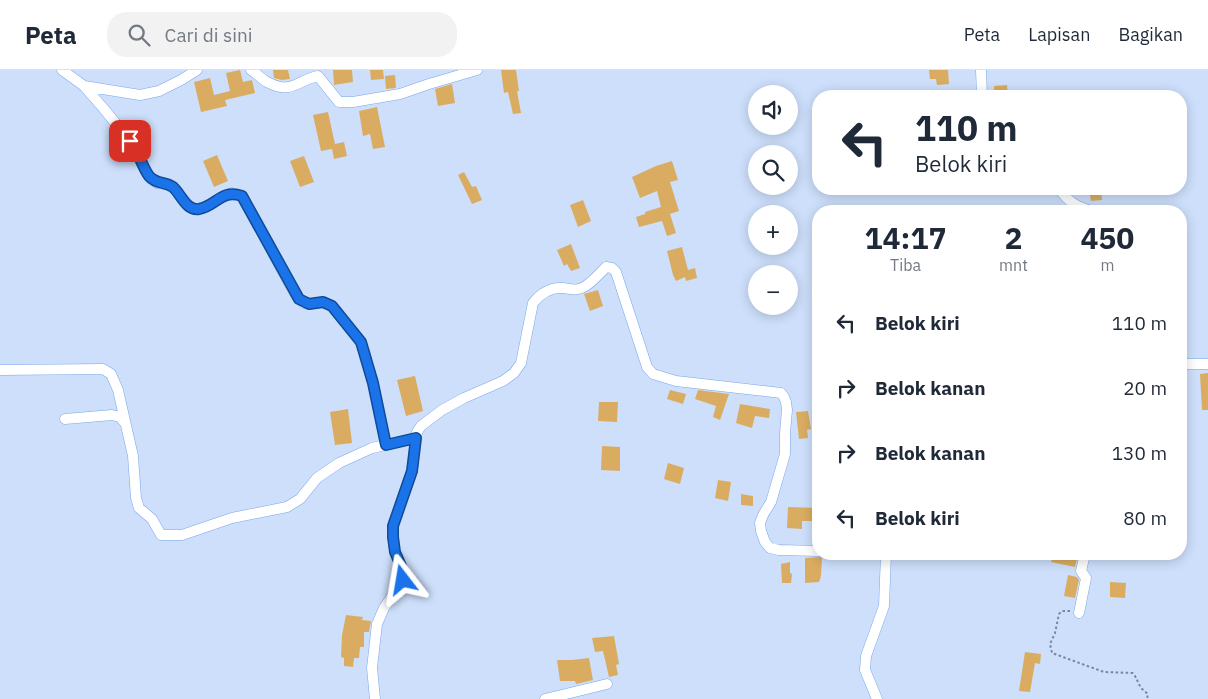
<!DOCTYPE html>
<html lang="id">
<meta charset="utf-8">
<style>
:root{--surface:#fff;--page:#f2f2f3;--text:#1f2937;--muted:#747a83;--line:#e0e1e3}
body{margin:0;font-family:"IBM Plex Sans",sans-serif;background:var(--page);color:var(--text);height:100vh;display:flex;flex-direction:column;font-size:19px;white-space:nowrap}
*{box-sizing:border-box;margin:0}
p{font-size:16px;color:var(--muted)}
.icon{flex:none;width:28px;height:28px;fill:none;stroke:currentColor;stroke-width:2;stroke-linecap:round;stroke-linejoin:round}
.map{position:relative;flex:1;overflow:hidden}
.details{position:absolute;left:812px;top:135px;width:375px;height:355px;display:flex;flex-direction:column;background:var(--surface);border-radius:20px;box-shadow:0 2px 12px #0003}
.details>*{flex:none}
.guide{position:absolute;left:812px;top:20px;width:375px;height:105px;border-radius:20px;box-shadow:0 2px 12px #0003;background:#fff;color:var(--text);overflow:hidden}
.fabs{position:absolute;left:748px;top:15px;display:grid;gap:10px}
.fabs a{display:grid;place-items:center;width:50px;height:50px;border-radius:50%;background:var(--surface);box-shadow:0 2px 12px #0003;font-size:25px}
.pin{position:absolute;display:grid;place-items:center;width:42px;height:42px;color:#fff;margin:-21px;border-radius:10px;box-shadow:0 2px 8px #0006}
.me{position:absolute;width:55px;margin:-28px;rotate:346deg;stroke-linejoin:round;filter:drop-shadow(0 0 4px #0008)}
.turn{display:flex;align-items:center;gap:18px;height:105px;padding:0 20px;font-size:22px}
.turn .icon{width:65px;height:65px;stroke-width:2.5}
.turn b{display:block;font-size:35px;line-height:42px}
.eta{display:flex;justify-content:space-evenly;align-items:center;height:85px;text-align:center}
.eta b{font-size:30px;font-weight:700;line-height:35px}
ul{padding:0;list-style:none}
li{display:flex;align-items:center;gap:15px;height:65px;padding:0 20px}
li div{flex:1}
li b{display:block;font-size:19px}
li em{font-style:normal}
header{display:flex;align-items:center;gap:30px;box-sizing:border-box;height:70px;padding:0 25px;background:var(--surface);border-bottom:1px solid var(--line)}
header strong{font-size:24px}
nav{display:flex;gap:28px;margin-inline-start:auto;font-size:18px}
.search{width:350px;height:45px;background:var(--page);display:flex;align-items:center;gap:12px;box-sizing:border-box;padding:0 18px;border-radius:20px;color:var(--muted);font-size:19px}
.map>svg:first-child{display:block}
.building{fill:#daac61}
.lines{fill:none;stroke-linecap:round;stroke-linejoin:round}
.street-casing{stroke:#7aa6e8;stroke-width:11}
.path{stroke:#7587a2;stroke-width:2;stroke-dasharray:2.5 2.5;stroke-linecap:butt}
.street{stroke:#fff;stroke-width:10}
.route-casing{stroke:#114b97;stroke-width:12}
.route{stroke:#1a73e8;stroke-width:9}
</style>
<header>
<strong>Peta</strong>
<div class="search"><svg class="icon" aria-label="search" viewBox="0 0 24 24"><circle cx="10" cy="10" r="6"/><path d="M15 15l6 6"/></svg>Cari di sini</div>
<nav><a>Peta</a><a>Lapisan</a><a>Bagikan</a></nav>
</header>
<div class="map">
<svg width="1208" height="629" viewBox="0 0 1208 629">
<rect width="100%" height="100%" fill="#cddffb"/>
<path class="building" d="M240,0L243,12L252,10L255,23L225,30L227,36L201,42L194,12L210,8L214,25L230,21L226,3Z
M273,0H288L290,9L282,10L274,8Z
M333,0H352L353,12L334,15Z
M370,0H383L384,9L371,10Z
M501,0H516L519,21H517L521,43L513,44L508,22L504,23Z
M929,0H948L949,14L937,15L936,9H930Z
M395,5L396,18L386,19L385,6Z
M452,14L455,33L438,36L435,19Z
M1007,15L1008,25L994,26V16Z
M377,37L385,77L373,79L370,64L363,66L359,41Z
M328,42L335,74L344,72L347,86L334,89L332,79L321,81L313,45Z
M217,85L228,111L214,117L203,91Z
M304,86L314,112L300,117L290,91Z
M672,91L678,110L670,112L679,141L670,144L676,163L667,166L662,151L639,157L636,147L645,144V142L661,137L657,121L640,128L632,107L656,96Z
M464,102L472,117L476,116L482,130L472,134L458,105Z
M1089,119H1101L1102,130L1091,131Z
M583,130L591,151L578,157L570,135Z
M571,174L580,198L571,201L567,194L564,196L557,180Z
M682,177L688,200L695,198L697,208L686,211L685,207L676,211L673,205L667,181Z
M598,220L603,236L590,241L584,224Z
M1208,303V340H1202L1200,304Z
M415,306L423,341L406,346L397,310Z
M670,320L686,324L683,334L667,329Z
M698,320L729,324L720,350L713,347L716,336L695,329Z
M599,332H618L617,352L598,351Z
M740,334L770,339L769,348L755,346L752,358L736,353Z
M348,339L352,373L335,375L330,342Z
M808,341L811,359L807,360L808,368L799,369L796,342Z
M602,376L620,377V401L601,400Z
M668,393L684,398L680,414L664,409Z
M718,410L731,412L728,431L715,428Z
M741,424L753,426V436L741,435Z
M788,437L819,438V451H802V459L787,458Z
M1053,484H1078L1075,497L1051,492Z
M822,487L821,506L819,512L805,513V488Z
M790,492V503L792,504L791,513H782L781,494Z
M1068,505L1077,507L1079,510L1075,528L1064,526Z
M1110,512L1126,513L1125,528L1110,527Z
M346,545L363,547L362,550L371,551L369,562H364V577H360L359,588H354L353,597L344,596V588L341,587L342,565Z
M614,566L619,594L616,595L618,605L609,607L603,581L595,582L592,568Z
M1025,582L1041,584L1040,594L1035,593L1030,622L1019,621Z
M589,588L593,610L576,614L575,611H560L557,590H572Z"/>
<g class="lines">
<defs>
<path id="street" d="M62,0L84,16L104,39L130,71L139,86L145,100L150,108L157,113L166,114L173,117L191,138L197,139L205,137L224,126L232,123L242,126L294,222L299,229L304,233L309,234L323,232L332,236L361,272L373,313L386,375
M251,0C257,3 261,9 267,12C292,25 295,11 318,6L339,32H353L400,24L429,14L477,0
M981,0L982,26
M84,16L140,25L159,21L181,10L197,0
M1059,119C1069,132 1076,137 1092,141
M1181,294H1208
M0,300L103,299L111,304L118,320L133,386L136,428L139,438L152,449L161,465H182L232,448L287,437L300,429L317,408L339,393L372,378L416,368L417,362L421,356L442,340L464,328L503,311L514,303L521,293L533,233C540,224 550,217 563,218C570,219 575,221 582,218C591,214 599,204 606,197L612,198L616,202L647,297L653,304L676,311L781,323L784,327L786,332L787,340L785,363V384L771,432L763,445L760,453L761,461L765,472L770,478L779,480L819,481
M65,349L112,345L120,347L125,353
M1079,543L1086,508L1081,501L1085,484
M375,629L372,598L377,554L384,538L403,510L404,503L395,482L393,467V456L412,401L416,368
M545,629L607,614
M877,629L865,600L866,586L884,536L886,484"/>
</defs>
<use href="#street" class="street-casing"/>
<path class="path" d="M1070,541H1062L1059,544L1055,563L1050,574L1052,583L1104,602L1133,603C1140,613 1137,616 1148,624L1147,629"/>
<use href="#street" class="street"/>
</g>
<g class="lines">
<defs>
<path id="route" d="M130,71C132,76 135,80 138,85C142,92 144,99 149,106C157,115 164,111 173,117C181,124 186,141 199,139C217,136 220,119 242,126L299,229L309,234L323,232L332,236L361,272L373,313L386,375L416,368L412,401L393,456V467L395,482L404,503L403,510"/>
</defs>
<use href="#route" class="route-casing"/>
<use href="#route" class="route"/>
</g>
</svg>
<div class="fabs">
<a><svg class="icon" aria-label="sound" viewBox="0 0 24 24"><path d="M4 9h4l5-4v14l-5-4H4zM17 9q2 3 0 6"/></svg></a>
<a><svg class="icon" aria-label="search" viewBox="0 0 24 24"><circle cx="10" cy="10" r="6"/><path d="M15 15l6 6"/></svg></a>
<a>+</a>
<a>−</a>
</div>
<div class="pin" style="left:130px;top:71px;background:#d93025"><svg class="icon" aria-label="arrive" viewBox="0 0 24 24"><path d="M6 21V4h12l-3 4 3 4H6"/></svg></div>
<svg class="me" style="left:403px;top:510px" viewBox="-20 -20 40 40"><path d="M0-17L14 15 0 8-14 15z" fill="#1a73e8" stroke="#fff" stroke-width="4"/></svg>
<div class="guide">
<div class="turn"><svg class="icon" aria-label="left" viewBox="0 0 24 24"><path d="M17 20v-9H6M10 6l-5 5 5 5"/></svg><div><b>110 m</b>Belok kiri</div></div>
</div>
<section class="details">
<div class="eta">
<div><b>14:17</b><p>Tiba</p></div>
<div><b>2</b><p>mnt</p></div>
<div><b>450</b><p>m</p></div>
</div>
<ul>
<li><svg class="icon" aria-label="left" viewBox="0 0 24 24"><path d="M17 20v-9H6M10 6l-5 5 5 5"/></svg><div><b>Belok kiri</b></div><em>110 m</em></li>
<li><svg class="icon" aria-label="right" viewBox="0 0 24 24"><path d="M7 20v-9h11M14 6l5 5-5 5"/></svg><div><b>Belok kanan</b></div><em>20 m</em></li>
<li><svg class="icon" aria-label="right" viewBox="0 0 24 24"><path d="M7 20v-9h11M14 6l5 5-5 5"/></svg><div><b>Belok kanan</b></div><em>130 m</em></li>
<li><svg class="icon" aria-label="left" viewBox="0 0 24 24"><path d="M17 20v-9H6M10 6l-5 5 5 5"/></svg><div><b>Belok kiri</b></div><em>80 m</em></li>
</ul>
</section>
</div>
